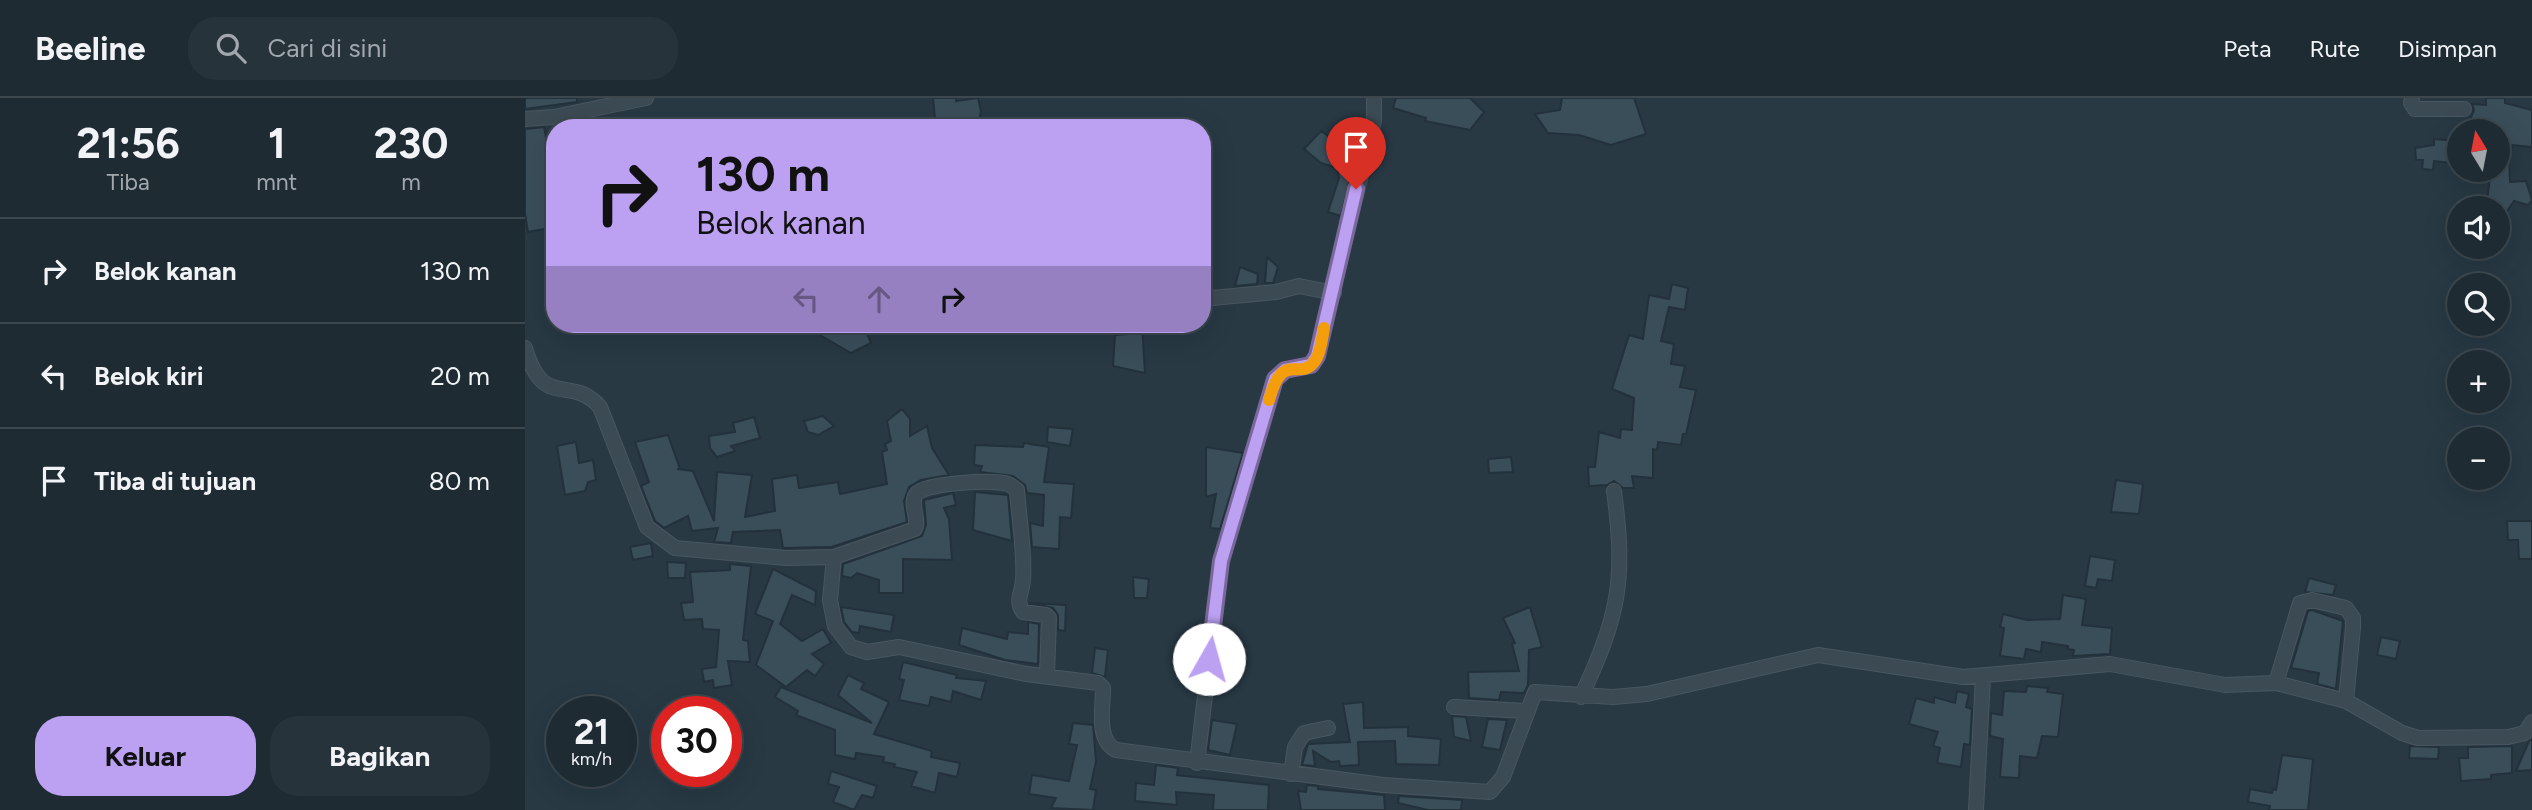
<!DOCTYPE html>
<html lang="id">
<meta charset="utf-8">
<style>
:root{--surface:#1e2b33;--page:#26333b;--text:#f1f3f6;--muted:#a1a7ac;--line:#3c474e;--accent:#bca0f2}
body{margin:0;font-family:Figtree,sans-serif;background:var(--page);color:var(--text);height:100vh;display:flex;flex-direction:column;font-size:26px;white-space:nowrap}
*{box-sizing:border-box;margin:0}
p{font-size:23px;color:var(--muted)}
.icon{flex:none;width:38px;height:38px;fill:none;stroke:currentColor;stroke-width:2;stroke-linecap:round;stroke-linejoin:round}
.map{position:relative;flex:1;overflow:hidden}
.side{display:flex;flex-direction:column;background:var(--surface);width:525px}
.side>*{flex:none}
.banner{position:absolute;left:21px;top:21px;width:665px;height:214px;border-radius:28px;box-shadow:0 7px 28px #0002,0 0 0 2px var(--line);background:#bca0f2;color:#111;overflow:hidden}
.needle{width:46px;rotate:350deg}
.buttons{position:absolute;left:1922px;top:21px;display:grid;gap:14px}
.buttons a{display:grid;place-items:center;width:63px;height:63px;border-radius:50%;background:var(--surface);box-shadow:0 7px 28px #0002,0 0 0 2px var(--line);font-size:35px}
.speed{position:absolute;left:21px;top:598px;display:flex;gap:14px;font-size:35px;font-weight:700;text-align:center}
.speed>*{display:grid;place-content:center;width:91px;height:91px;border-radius:50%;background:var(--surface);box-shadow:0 7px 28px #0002,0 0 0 2px var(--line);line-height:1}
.speed small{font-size:18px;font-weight:400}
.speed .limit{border:10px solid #d22;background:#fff;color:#111}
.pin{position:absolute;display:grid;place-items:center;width:60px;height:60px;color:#fff;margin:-72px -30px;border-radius:50% 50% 50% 0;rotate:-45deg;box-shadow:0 0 7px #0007}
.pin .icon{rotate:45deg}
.me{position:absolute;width:77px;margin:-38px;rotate:7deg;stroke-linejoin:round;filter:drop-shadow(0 0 5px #0008)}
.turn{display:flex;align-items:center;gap:24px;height:147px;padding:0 35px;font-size:32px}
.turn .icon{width:91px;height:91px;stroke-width:2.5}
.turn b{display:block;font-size:49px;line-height:60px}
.lanes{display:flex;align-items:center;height:66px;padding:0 35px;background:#0003;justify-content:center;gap:35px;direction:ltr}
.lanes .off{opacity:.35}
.eta{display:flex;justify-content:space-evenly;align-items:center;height:119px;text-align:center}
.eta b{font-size:42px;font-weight:700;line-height:49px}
.primary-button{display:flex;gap:14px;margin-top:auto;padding:14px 35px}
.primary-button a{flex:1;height:80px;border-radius:28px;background:var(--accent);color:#111;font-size:28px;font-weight:700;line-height:80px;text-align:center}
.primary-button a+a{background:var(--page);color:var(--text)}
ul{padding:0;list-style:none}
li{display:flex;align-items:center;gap:21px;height:105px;padding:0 35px;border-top:2px solid var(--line)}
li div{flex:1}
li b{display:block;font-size:26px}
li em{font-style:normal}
header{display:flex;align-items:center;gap:42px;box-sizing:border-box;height:98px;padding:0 35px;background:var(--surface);border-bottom:2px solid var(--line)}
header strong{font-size:33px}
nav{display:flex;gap:38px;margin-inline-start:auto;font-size:24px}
.search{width:490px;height:63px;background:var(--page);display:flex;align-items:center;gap:18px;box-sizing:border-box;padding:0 24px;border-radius:28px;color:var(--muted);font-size:26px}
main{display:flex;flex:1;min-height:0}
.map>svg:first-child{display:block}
.building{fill:#3a4e5a;stroke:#23313b;stroke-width:2}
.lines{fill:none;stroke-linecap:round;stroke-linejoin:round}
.minor-casing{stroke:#495660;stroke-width:16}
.minor{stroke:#3c4a54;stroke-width:14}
.route-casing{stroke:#7a689d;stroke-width:18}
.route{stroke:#bca0f2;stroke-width:12}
.slow{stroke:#f59e0b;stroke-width:12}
</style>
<header>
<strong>Beeline</strong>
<div class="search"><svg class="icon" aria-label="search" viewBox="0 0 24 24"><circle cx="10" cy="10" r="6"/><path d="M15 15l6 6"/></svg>Cari di sini</div>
<nav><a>Peta</a><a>Rute</a><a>Disimpan</a></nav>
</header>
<main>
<section class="side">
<div class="eta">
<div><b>21:56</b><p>Tiba</p></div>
<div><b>1</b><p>mnt</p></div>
<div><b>230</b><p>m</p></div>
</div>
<ul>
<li><svg class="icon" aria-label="right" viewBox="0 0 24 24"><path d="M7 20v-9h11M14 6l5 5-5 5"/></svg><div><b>Belok kanan</b></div><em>130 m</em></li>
<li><svg class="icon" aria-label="left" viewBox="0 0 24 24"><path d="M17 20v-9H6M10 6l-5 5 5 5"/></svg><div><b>Belok kiri</b></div><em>20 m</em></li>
<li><svg class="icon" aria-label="arrive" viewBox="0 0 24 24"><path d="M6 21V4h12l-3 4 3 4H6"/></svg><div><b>Tiba di tujuan</b></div><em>80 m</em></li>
</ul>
<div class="primary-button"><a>Keluar</a><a>Bagikan</a></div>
</section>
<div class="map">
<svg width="2007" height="712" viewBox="0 0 2007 712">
<rect width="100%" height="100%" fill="#283944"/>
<path class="building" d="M0,0H52V4L0,11Z
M408,0H431V3L453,0L456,13L453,30H411Z
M871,0H945L959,14L945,32L900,23L901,20L868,10Z
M1037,0H1109L1121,36L1086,47L1054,37L1023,35L1010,16L1035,12Z
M1961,0H1980V5L2007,12V49L1987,47L1986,54L1984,53L1985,84L2001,83L2007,102L2003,107L1989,103L1972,128V110H1961L1966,72H1972V32L1942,29L1949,12L1947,6L1961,7Z
M19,29L30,85L27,87L30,129L3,134L0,116V31Z
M796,33L809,42L806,46L831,56L816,118L803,114L814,80L812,70L796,65L779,51Z
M1909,41L1931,43L1928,65L1909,63L1908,72L1897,71L1898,62H1891L1890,50L1909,47Z
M742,159L753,169L748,185H740Z
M715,169L733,176L732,186L710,188Z
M1147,186L1163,190L1160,212L1144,209L1136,243L1149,246L1146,266L1160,268L1155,289L1171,292L1161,336H1158L1156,347L1133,344L1132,352L1128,351V380L1107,378L1109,390H1098L1089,383L1082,387L1064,388L1063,369H1070L1074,334L1095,340L1096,331L1107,332L1109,300L1087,291L1104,237L1118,241L1124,197L1144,201Z
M338,226L346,245L326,255L281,229L312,233Z
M604,226H617L620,275L588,268L590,237L603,236Z
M377,311L385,321V338L402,328L407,350L424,377L396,382L384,389L379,403L382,424L307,449L258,450L255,432L208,434L206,445L189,444L193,430L167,433L163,418L139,430L130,423L116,388L124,384L110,344L143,337L155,371H152L168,373L189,423L192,374L227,377L220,419L250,413L247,381L272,377L274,390L313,384L315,396L362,386L357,354L362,352L360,346L366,343L362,323Z
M298,318L309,328L293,337L283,334L279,323Z
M229,319L235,340L206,348L210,353L192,359L185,350L184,338L210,334L208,325Z
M523,329L548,331L545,348L522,344Z
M51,344L54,365L68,362L71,382L63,384L60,393L40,397L32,348Z
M499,345L524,349L519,384L549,386L546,420L535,419L534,451L507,449L505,425L518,428L519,397L502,395L500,387L488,378L455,374L457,368L449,367L450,347L498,349Z
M681,349L718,355L695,431L685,430L691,396L681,399Z
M986,359L988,374L964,375L963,361Z
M1591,382L1618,386L1614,416L1586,414Z
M450,394L483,397L487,443L448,432Z
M428,395L431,407L419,410L424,421L427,462L378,461V495H354V482L332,475L326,480L317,478L318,466L397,438L401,427L399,402Z
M1982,423H2007V461H1994L1993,442H1983Z
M126,445L128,458L108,462L105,449Z
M1565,458L1590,462L1587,483L1573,481L1571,490L1560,488Z
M142,464L161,465L160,480H143Z
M205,466L226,468L218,542L223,543L225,564L203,563L207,587L189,590L188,582L179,584L177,571L191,569L194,532L178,531L177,521L159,522L156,505L168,504L165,474L205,472Z
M248,471L291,493L290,507L267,497L255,526L277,543L298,531L306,545L287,556L299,566L290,578L282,572L261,589L231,567L248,523L230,516Z
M608,479L624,481L622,500H609Z
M1784,480L1811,487L1808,497L1780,494Z
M1538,497L1561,501L1557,527L1587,530L1585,556L1548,558L1549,552L1543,551V548L1517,544L1516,554L1501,551L1499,561L1475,558L1479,530L1475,529L1478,516L1502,522L1535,521Z
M504,505L541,507L540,533L533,532V517L528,510Z
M316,509L369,517L366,534L335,528L334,535L327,534L319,524Z
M1005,509L1017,549L1004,552L1003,587L999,595L976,594L974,602L944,600L943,574L994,573L987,546L990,545L978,520Z
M1787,512L1818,523L1811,591L1792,586L1794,575L1766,570L1783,513Z
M503,524L514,526L513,566L480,562L434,547L437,530L482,541L483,534L503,536Z
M1856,539L1875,543L1871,561L1852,557Z
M570,550L583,552L580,579L567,575Z
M378,564L432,577L431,580L461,583L456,602L428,593L426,604L406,599L404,608L374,602L379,582L374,581Z
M323,577L339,585L336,591L364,604L349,636L407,653L406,659L435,665L432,679L414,675L410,695L386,688L392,674L369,669L370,666L358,664L359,659L331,655L330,661L310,657V632L271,617L273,613L250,599L256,589L347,625L313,597Z
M1502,588L1523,590L1522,594L1538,596L1533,639L1517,638L1512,660L1495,658L1494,680L1475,679L1478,641L1465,638L1466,615L1477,617L1479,593L1501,594Z
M1432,593L1444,596L1441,609L1447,611L1445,647L1439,646L1436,669L1412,665L1415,650L1408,648L1413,634L1384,626L1391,600L1409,605V599L1430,605Z
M838,604L839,630L883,629V638L916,641L914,667L871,666L870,643L833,644L834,667L815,668L814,663L806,664L788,653L790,668L777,667L783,646L825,644L818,606Z
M927,618L941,619L946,643L929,639Z
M963,621L982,622L975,652L957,649Z
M687,622L712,626L705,657L683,652Z
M548,625L568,627L571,663L565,691L571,692L568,712L526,710L531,700L504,696L507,677L544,683L552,647L544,646Z
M2007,641V672L1991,673L2004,643Z
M1885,648L1914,649L1913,661L1884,660Z
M1987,648V675L1966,677V681L1936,683L1934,660H1943V649Z
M1757,657L1788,661L1783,712H1744L1745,708L1723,704L1725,691L1747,695L1748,691L1751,692Z
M631,667L653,670L652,677L744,687L743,712H688L689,697L651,694L652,707L610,703L611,685L629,687Z
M306,673L352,688L348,700L337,697L329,712L308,704L314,689L303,686Z
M782,687L793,688V691L859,697L860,712H776L773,693L781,694Z
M874,698L937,702L936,712H903L873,705Z"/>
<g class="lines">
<defs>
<path id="minor" d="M1887,0L1886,5L1890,11H1939
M0,21L29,19L121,0
M677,201L751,194L774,188L809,195
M0,250C19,314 45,275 75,309L122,429L150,450L261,460L309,459L305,502L310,528L326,549L342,554L374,549L501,576L573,585L578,590C578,611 571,642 591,652L858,687L965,694L978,679L1010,594L1088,599L1122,596L1293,557L1438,579L1585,566L1700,587L1751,585L1821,603L1877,635L1893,640L1983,639L2000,635L2007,624
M309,459L390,431C395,420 383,405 392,395C402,385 470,381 483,386C486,387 489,390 492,392C494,421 500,454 498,482C497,496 490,502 498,514L521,517L524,520L522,578
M1751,585L1775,505L1787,502L1821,510L1828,520V530L1821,603
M1056,599C1094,517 1101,483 1089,393
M929,609L1001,613
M672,665L696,463L750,281L760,272L786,267L792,258L849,23V0
M766,676L770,649L779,635L803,630
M1451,712L1458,579"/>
</defs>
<use href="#minor" class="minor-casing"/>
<use href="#minor" class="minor"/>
</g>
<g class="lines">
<defs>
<path id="route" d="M684,561L696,463L750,281L760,272L786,267L792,258L831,91"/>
</defs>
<use href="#route" class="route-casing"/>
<use href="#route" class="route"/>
<path class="slow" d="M744,302C759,250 774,285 790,263C796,255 797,240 799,230"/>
</g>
</svg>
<div class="buttons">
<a><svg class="needle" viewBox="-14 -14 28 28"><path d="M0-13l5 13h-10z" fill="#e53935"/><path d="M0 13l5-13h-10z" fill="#a1a7ac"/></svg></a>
<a><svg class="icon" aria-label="sound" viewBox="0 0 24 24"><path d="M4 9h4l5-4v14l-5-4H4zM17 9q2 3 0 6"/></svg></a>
<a><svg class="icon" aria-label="search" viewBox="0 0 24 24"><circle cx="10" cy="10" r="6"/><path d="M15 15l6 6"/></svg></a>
<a>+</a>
<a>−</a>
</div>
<div class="speed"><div>21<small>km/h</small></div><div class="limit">30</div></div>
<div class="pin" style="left:831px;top:91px;background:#d93025"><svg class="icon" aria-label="arrive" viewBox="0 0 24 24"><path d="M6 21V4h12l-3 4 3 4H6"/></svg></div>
<svg class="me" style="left:684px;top:561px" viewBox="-20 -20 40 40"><circle r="19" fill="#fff"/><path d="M0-13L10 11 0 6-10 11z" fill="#bca0f2"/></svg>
<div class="banner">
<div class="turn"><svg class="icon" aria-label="right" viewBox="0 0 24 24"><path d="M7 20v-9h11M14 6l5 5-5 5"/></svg><div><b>130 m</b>Belok kanan</div></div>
<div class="lanes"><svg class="icon off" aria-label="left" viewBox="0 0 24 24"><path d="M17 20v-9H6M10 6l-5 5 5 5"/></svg><svg class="icon off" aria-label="ahead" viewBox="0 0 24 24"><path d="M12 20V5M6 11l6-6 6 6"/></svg><svg class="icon" aria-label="right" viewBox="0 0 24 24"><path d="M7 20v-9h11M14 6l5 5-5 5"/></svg></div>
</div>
</div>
</main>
